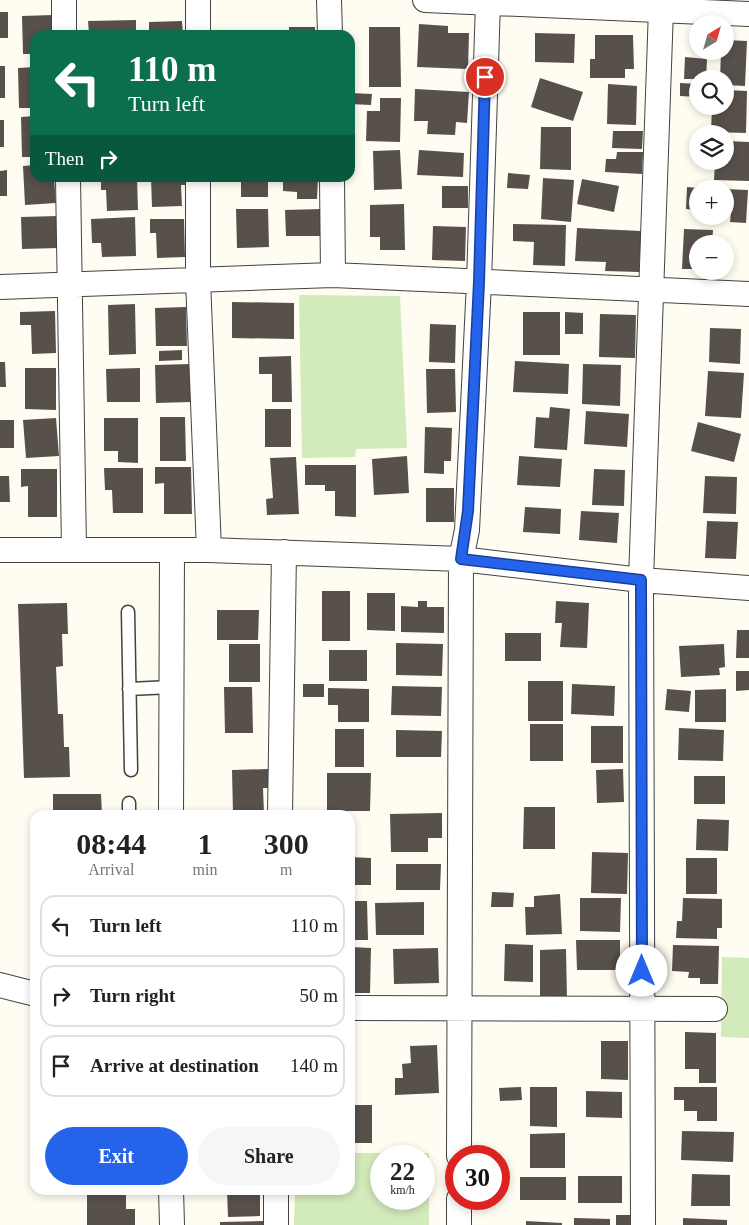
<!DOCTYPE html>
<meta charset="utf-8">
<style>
:root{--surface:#fff;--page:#f6f6f6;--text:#222;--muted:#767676;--line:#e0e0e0;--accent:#2563eb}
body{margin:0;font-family:"Times New Roman",serif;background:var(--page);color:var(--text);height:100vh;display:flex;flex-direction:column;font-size:19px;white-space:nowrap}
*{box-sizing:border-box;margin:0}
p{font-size:16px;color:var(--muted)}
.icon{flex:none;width:28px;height:28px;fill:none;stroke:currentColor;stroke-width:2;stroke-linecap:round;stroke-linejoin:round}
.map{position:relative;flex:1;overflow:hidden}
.side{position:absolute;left:30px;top:810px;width:325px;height:385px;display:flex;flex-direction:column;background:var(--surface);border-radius:15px;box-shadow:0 2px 8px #0003}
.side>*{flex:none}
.hud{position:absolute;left:30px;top:30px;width:325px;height:152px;border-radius:15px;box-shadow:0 2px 8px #0003;background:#0b6e4f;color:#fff;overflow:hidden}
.needle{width:32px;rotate:37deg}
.fabs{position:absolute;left:689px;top:15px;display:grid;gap:10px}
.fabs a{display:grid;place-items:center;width:45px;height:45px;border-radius:50%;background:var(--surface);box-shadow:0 2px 8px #0003;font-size:25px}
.speed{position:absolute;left:370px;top:1145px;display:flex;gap:10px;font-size:25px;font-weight:700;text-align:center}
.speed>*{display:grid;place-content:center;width:65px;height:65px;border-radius:50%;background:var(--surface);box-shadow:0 2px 8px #0003;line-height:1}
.speed small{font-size:12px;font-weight:400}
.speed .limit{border:8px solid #d22;background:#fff;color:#111}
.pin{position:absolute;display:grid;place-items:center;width:42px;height:42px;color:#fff;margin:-21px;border:2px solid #fff;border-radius:50%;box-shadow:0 1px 5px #0007}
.me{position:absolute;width:55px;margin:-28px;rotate:0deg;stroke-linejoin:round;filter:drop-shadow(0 0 4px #0008)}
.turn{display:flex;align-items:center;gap:18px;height:105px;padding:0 15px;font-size:22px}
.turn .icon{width:65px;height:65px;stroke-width:2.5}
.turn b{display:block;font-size:35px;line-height:42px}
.then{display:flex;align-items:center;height:48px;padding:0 15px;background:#0003;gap:10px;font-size:19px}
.eta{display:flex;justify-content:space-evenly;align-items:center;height:85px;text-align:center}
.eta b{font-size:30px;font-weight:600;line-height:35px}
.primary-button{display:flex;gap:10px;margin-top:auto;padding:10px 15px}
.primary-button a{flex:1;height:58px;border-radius:30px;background:var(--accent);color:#fff;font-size:20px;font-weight:600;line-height:58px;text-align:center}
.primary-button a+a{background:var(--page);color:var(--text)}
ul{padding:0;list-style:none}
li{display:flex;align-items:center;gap:15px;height:62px;margin:0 10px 8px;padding:0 5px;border:2px solid var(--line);border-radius:15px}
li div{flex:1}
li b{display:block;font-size:19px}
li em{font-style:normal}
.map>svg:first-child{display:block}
.green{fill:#d3eaba;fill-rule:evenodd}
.building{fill:#58504b}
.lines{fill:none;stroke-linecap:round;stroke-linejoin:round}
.service-casing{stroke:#424242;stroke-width:15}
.minor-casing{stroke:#424242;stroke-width:26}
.service{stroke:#fff;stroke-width:12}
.minor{stroke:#fff;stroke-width:24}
.route-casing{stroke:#184099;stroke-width:12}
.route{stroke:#2563eb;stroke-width:9}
</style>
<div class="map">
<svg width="749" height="1225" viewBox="0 0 749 1225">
<rect width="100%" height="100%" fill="#fffcf1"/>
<path class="green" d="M299,295L400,296L407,448L356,449L355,457L302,458Z
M722,957L749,958V1038L721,1037Z
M350,1153H429V1225H294L295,1190H350ZM381,1156H424V1199H381Z"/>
<path class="building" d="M0,12H8V38H0Z
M53,15L54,35H35V54H23L22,16Z
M136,20V35L89,33L88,21Z
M182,21L183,35H149V22Z
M419,24L448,26V33H469L468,69L417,67Z
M289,27H315V35H289Z
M369,27H400L401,87H369Z
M249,31H265V35H249Z
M535,33L575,34L574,63L535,62Z
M595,35H633L634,69H625V78H590V59H595Z
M725,40L747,41L745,86L725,85V79H720L721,51H725Z
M685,57L707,59L706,79H684Z
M0,66H5V98H0Z
M35,67V108H19L18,68Z
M540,78L583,92L573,121L531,107Z
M680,83L698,84V97L680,96Z
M608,84L637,86L636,125L607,124Z
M415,89L469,92L467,123L456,122L455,135L427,134L428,121H414Z
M725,90L747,91L746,133L711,132L712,106H725Z
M350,93L372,94L371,105L350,104Z
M380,98H401L400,142L366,141L367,111H380Z
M35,116V157H22L21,117Z
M0,120H4V147H0Z
M541,127H571V170L540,169Z
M613,131H643L642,149L612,148Z
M725,141L749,142V181L714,180L715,161H725Z
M400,150L402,189L374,190L373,151Z
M419,150L464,153L463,177L417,175Z
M617,152H643L642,174L605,172L606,159H616Z
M35,165V178H54L56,203L25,205L23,166Z
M7,170V196H0V171Z
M508,173L530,175L528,189L507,188Z
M101,178H137L138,210L107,211L106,190H101Z
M151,178H188L189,185H181L182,206L152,207Z
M241,178H268V197H241Z
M283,178H318L317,199H297V192L283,191Z
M543,178L574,180L571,222L541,219Z
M582,179L619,186L614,212L577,204Z
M442,186H468V208H442Z
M687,187L698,188V210L686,209Z
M725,189L748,190L746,223L730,222L731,212H725Z
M404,204L405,250H380V237H370V205Z
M236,209H268L269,247L237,248Z
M321,209L322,236H286L285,210Z
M58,216V248L22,249L21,217Z
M135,217L136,256L102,257L101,243H92L91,219Z
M150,219H184L185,257L157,258L156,233H150Z
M513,224L566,225L565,266L533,265L534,242L513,241Z
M433,226L466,227L465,261L432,260Z
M577,228L641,231L639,272L605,271L606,262L575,261Z
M684,229L713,230L712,244H698V269H682Z
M232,302L294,303V339L232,338Z
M135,304L136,354L109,355L108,305Z
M186,307L187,346H156L155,308Z
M55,311L56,353L32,354L31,325H20V312Z
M523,312H560V355H523Z
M565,312L583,313V334H565Z
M600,314L636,315L635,358L599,357Z
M430,324L456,325L455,363L429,362Z
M710,328L741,329L740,364L709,362Z
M182,350V360L159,361V351Z
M291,356L292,402H272V374H259V357Z
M515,361L569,364L568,394L513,392Z
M0,362H5L6,387H0Z
M190,364L191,402L156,403L155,365Z
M583,364L621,365L620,406L582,404Z
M25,368H56V410L25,409Z
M140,368V402H107L106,369Z
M426,369H455L456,412L427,413Z
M708,371L744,373L741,418L705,416Z
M550,407L570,409L567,450L534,448L536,417L549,418Z
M265,409H291V447H265Z
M586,411L629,414L627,447L584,444Z
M160,417H185L186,461H160Z
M56,418L59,456L26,458L23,420Z
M104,418H138V463L118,462V451H104Z
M0,420H14V448H0Z
M698,422L741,434L734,462L691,451Z
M425,427L452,428L451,461H444V474L424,473Z
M407,456L409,493L374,495L372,459Z
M519,456L562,459L560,487L517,485Z
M296,457L299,514L267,515L266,499L273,498L270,458Z
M305,465H356V517L335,516V491H325V485H305Z
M155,467H191L192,514H164V483L155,484Z
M104,468H143V513H113L112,490H105Z
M21,469H57V517H28V486L21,487Z
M594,469L625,470L624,506L592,505Z
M0,476H9L10,502H0Z
M705,476L737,477L736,514L703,513Z
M426,488H454V522H426Z
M525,507L561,509L560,534L523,532Z
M581,511L619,513L617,543L579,540Z
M707,521L738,522L736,559L705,558Z
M322,591H350V641H322Z
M367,593H395V631L367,630Z
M418,601H427V607H444V633L401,632V606L418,607Z
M556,601L589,603L587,648L560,647L562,623H555Z
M67,603L68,634H62L63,666L56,667L58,714H63L64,747H69L70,777L24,778L18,604Z
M217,610H259L258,640H217Z
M737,630H749V658H736Z
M505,633H541V661H505Z
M396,643L443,644L442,676L396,675Z
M229,644H260V682H229Z
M724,644L725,667L719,668L720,675L681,677L679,646Z
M329,650H367V681H329Z
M736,671H749V690L736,691Z
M528,681H563V721H528Z
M303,684H324V697H303Z
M572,684L615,686L614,716L571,714Z
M392,686L442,687L441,716L391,715Z
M224,687H252L253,733H225Z
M328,688L369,689V722H338V705H328Z
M667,689L691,691L689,712L665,710Z
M726,689V722H695V690Z
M530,724H563V761H530Z
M591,726H623V763H591Z
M679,728L724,730L723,761L678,760Z
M335,729H364V767H335Z
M396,730L442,731L441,757H396Z
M268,769V788H263L264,814H233L232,770Z
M623,769L624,802L597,803L596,770Z
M327,773H371L370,811H327Z
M694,776H725V804H694Z
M53,794H101L102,815H53Z
M524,807H555V849H523Z
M442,813V838H428V852H391L390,814Z
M697,819L729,820L728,851L696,850Z
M592,852L628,853L627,894L591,893Z
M350,857L371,858V885H350Z
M686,858H717V894H686Z
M396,864H441L440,890H396Z
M492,892L514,893L513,907H491Z
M560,894L562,934L526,935L525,907H534V896Z
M580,898H621L620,932L580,931Z
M683,898L722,899V928H717V939L676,938L677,921H682Z
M350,901H367L368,940H350Z
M424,902V935H376L375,903Z
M576,940H620V970H577Z
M505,944L533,945V982L504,981Z
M673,945L719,946L718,984H700V978H688L689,972L672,971Z
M350,947L371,948L370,993H350Z
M438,948L439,983L394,984L393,949Z
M566,949L567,1000H540V950Z
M685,1032L716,1033V1083H699V1069H685Z
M601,1041H628V1080L601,1079Z
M437,1045L439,1093L395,1095V1078H403L402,1064L411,1063L410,1046Z
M521,1087L522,1100L500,1101L499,1088Z
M530,1087H557V1127L530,1126Z
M674,1087H717V1121H697V1111H684V1100H674Z
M586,1091L622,1092V1118L586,1117Z
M350,1105H372V1143H350Z
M682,1131L734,1132L733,1162L681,1160Z
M565,1133V1168H530V1134Z
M692,1174L730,1175V1206H691Z
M578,1176H622V1203H578Z
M520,1177H566V1200H520Z
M87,1190H126V1209H135V1225H87Z
M227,1190H269V1195H260V1216L228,1217Z
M616,1215H633L632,1225H616Z
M574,1218L610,1219V1225H574Z
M683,1218L727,1220V1225H683Z
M265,1221V1225H220V1222Z
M526,1221L562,1223V1225H526Z"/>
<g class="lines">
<defs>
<path id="service" d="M128,612L131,770
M129,689L171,687
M129,803V815"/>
<path id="minor" d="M64,0V35
M198,0V35
M329,0L330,35
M425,0L749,14
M68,178L74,549
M198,178V280L209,550
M332,178L333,275
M0,287L333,275L749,294
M0,550H209L461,559L641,580L749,588
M171,815L172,550
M280,815L284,552
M0,985L35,994
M350,1008L715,1009
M459,1156L461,559L467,530L479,282L488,2
M171,1190L172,1225
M276,1225V1190
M459,1225V1199
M643,1225L641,580L661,9"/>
</defs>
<use href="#service" class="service-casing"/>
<use href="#minor" class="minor-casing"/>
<use href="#service" class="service"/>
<use href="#minor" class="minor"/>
</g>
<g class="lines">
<defs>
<path id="route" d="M485,77L479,282L468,511L461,559L641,580L642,971"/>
</defs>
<use href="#route" class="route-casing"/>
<use href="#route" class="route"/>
</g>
</svg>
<div class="fabs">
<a><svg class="needle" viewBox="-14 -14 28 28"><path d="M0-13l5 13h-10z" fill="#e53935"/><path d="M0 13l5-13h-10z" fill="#767676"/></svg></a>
<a><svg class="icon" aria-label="search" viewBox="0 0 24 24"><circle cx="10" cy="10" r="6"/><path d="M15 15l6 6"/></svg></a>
<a><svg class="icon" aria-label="layers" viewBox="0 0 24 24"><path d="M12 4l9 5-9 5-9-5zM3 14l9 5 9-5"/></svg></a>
<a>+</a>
<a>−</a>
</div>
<div class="speed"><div>22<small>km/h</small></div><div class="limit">30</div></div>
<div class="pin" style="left:485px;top:77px;background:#d93025"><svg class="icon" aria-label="arrive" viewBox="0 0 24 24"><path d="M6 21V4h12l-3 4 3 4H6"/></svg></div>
<svg class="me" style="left:642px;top:971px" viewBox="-20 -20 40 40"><circle r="19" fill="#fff"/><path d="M0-13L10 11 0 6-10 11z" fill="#2563eb"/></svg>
<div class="hud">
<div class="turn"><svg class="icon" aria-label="left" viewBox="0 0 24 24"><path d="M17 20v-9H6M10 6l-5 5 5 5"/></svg><div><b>110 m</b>Turn left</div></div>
<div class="then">Then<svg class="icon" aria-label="right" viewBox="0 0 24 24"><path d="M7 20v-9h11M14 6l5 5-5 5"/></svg></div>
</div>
<section class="side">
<div class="eta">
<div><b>08:44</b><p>Arrival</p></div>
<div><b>1</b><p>min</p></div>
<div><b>300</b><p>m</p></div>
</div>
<ul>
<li><svg class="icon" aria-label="left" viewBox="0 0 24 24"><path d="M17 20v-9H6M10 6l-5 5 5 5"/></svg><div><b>Turn left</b></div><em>110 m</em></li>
<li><svg class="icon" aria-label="right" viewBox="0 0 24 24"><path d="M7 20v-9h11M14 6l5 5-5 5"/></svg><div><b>Turn right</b></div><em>50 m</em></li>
<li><svg class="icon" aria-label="arrive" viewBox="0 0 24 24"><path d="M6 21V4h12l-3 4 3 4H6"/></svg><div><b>Arrive at destination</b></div><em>140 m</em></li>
</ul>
<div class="primary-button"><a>Exit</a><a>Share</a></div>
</section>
</div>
